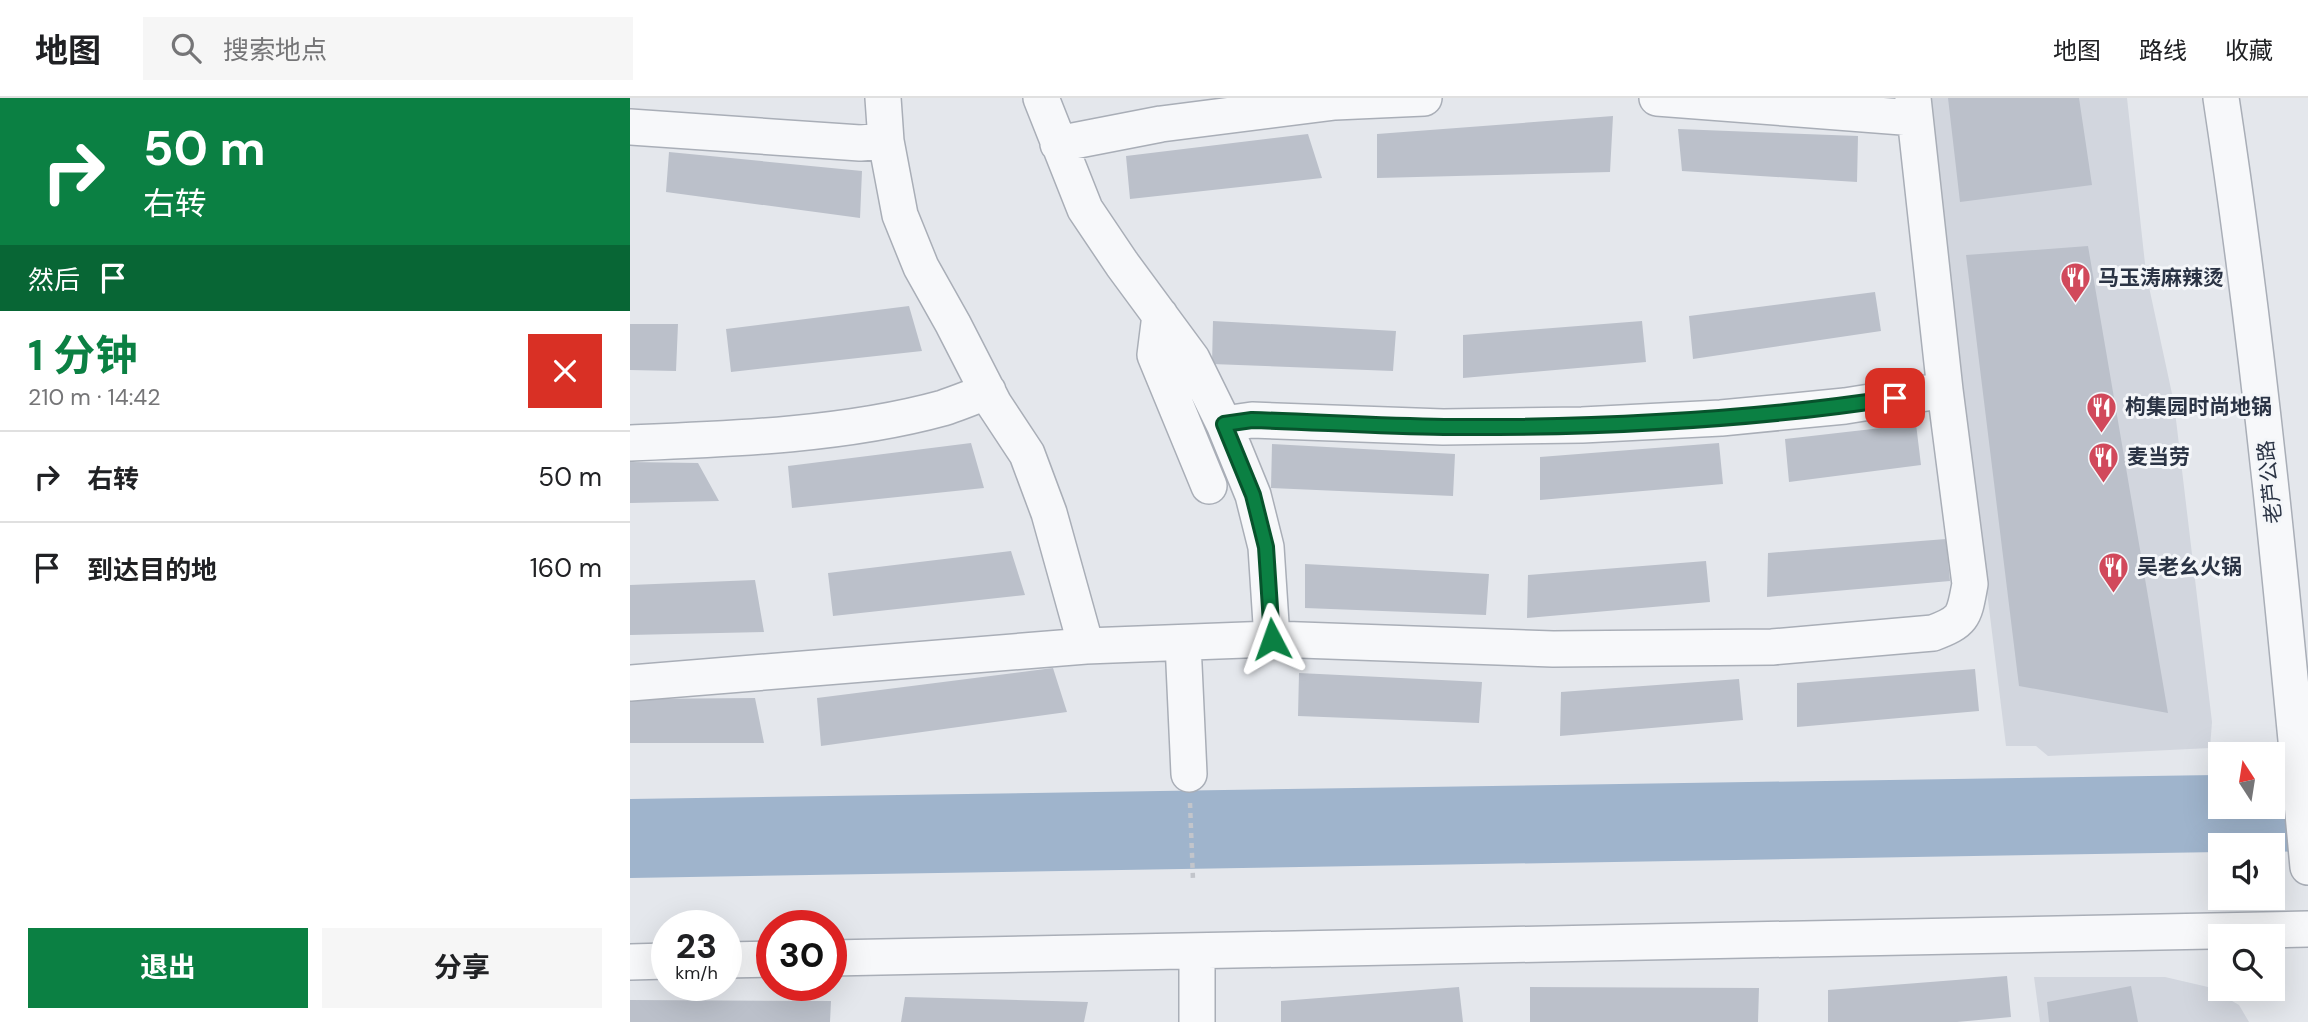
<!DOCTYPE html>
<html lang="zh">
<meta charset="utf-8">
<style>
:root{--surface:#fff;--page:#f6f6f6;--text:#202124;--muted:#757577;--line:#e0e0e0;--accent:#0b8043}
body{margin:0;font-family:"DM Sans","Noto Sans SC",sans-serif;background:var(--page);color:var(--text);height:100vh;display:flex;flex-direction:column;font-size:26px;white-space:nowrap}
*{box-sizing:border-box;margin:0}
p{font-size:23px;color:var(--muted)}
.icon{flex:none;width:38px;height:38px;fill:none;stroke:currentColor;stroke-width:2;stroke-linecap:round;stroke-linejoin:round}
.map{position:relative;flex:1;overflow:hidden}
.panel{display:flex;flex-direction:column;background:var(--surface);width:630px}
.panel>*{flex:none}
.hud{background:#0b8043;color:#fff;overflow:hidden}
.needle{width:46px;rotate:348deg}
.controls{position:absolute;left:1578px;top:644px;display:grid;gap:14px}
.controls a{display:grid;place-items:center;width:77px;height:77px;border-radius:0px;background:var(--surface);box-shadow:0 7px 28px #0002;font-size:35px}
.speed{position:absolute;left:21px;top:812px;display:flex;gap:14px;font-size:35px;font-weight:700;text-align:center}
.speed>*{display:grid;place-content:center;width:91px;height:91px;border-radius:50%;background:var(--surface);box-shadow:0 7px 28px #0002;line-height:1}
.speed small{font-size:18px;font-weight:400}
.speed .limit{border:10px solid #d22;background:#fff;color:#111}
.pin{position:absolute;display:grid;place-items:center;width:60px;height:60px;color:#fff;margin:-30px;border-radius:14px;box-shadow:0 4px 10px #0006}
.me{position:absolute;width:77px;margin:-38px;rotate:356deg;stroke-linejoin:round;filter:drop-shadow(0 0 5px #0008)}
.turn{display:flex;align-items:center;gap:24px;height:147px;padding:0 28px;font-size:32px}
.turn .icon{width:91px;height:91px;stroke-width:2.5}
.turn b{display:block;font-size:49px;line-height:60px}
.then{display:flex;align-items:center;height:66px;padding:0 28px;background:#0003;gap:14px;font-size:26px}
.round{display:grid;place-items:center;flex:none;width:74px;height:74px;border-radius:0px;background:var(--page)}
.head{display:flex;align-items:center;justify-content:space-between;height:119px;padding:0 28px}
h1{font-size:42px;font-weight:700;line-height:52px;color:var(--accent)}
.action{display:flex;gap:14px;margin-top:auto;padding:14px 28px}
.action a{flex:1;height:80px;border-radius:0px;background:var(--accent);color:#fff;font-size:28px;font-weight:700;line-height:80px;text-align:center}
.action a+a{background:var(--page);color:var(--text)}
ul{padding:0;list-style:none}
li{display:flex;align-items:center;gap:21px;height:91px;padding:0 28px;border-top:2px solid var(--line)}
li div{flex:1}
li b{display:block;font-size:26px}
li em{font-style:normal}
header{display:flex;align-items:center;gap:42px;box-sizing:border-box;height:98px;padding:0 35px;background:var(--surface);border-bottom:2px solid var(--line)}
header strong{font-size:33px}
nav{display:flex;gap:38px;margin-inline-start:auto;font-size:24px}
.search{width:490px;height:63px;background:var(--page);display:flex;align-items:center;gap:18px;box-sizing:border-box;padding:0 24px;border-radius:0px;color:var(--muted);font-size:26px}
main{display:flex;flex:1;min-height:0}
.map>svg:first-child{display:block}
.built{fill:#d2d6de}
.water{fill:#9fb4cc}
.building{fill:#bbc0ca}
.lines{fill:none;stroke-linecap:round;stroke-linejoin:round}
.minor-casing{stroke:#a9aeb7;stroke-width:38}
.path{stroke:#c2c5cb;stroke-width:4.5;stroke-dasharray:5 5;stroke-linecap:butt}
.minor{stroke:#f7f8fa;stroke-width:35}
.route-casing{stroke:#07532c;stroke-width:18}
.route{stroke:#0b8043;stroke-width:12}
.labels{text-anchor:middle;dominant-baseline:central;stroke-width:6;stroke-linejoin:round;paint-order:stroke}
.poi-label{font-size:21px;font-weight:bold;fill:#2b3445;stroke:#f4f6f9;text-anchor:start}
.street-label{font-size:21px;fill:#2b3445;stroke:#f4f6f9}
</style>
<header>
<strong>地图</strong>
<div class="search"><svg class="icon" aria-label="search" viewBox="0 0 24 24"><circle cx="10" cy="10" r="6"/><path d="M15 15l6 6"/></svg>搜索地点</div>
<nav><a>地图</a><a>路线</a><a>收藏</a></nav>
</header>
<main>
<section class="panel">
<div class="hud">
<div class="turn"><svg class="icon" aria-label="right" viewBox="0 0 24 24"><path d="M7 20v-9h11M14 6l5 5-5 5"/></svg><div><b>50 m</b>右转</div></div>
<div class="then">然后<svg class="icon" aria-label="arrive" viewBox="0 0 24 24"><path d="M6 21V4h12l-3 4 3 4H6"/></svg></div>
</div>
<div class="head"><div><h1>1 分钟</h1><p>210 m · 14:42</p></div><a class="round" style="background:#d93025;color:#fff"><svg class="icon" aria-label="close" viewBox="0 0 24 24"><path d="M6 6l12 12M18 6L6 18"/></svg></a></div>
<ul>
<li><svg class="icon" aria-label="right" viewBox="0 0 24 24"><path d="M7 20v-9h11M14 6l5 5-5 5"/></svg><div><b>右转</b></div><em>50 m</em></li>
<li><svg class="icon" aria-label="arrive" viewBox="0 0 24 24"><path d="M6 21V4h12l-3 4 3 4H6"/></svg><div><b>到达目的地</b></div><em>160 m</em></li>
</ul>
<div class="action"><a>退出</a><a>分享</a></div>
</section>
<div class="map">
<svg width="1678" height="924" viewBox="0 0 1678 924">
<rect width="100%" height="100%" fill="#e4e7ec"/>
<path class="built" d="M1300,0H1497L1516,175L1544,305L1582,624L1580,650L1418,658L1406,648H1376L1319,185Z
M1404,879H1535L1578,889L1609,907L1619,924H1410Z"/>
<path class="water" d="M1586,677H1591V709H1643V678L1678,679V753L1643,754V747H1591V754L0,780V701Z"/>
<path class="building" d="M1318,0H1449L1462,87L1330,104Z
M983,18L980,74L747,80V36Z
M1048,31L1228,38L1227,84L1052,73Z
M678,36L692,80L500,101L496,58Z
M39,54L232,73L230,120L36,94Z
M1458,148L1538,615L1389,588L1336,157Z
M1245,194L1251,233L1063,261L1059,218Z
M279,208L292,253L101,274L96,231Z
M583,223L766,233L763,273L582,266Z
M1012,223L1016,264L833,280V237Z
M0,226H48L46,273L0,272Z
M1286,326L1291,367L1159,384L1155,341Z
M341,345L354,390L162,410L158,368Z
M1089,345L1093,386L910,402V359Z
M642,346L825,356L823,398L641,390Z
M0,364L68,365L89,403L0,405Z
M1316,441L1320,483L1137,499L1138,455Z
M381,453L395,497L203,518L198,475Z
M1076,463L1080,504L897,520L898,477Z
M675,466L859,476L856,517L675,510Z
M125,482L134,534L0,537V487Z
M423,570L437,614L191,648L187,600Z
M1345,571L1349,613L1167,629V585Z
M669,575L852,584L849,625L668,618Z
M1109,581L1113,622L930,638L931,594Z
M125,600L134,645H0V601Z
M1377,878L1381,919L1327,924H1198V892Z
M1501,888L1508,924H1419L1417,904Z
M829,889L833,924H651V903Z
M900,889L1129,890L1128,924H900Z
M275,899L458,904L454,924H271Z
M0,902L201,903L200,924H0Z"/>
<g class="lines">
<defs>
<path id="minor" d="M253,0L256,43L270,117L291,169L323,226L364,306L397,356L419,415L456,548
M411,0L455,111L492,166L562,261L594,326L623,397L636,449L642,541
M1027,0L1285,20
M1591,0C1630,255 1654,512 1678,769
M0,29L230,45L256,43
M428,46L531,26L705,4L794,0
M530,217L525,257L579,388
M594,326L622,322L813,329L952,327L1091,320L1215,308L1315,292
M0,345C102,341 215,337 313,310C328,305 343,299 358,293
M553,545L559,676
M0,585L456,548L642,541L923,551L1142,549L1303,535C1335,523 1334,518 1340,486L1315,292L1283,0
M567,853V924
M201,860L1678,831
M96,862L142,861
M0,864L37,863"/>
</defs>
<use href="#minor" class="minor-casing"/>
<path class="path" d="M560,705L563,782"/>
<use href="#minor" class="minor"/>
</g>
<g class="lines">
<defs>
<path id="route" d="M642,541L636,449L623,397L594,326L622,322C686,324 750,328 814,329C964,330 1116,323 1265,300"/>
</defs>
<use href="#route" class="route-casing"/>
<use href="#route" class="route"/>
</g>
<defs>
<symbol id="restaurant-pin" viewBox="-11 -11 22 30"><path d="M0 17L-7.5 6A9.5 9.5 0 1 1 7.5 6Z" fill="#d1495b" stroke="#f4f6f9"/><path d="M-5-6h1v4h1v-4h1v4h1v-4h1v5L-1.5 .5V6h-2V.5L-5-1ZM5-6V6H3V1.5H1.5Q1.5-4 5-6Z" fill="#fff"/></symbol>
</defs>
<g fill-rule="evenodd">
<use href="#restaurant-pin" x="1428" y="162" width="35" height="47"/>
<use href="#restaurant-pin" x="1454" y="292" width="35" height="47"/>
<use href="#restaurant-pin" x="1456" y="342" width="35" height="47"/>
<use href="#restaurant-pin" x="1466" y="452" width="35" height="47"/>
</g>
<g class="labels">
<g class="poi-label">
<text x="1468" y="180">马玉涛麻辣烫</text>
<text x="1495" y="309">枸集园时尚地锅</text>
<text x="1497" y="359">麦当劳</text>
<text x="1507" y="469">吴老幺火锅</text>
</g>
<g class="street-label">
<text transform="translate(1640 384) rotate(-96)">老芦公路</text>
</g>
</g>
</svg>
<div class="controls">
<a><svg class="needle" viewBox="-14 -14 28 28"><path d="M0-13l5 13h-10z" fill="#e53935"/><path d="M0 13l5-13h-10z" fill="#757577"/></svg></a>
<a><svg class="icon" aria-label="sound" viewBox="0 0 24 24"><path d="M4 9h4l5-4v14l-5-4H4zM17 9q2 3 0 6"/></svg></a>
<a><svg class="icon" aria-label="search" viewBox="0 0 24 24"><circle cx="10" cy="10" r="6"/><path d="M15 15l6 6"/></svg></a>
</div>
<div class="speed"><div>23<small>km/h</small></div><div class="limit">30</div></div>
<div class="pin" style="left:1265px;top:300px;background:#d93025"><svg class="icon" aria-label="arrive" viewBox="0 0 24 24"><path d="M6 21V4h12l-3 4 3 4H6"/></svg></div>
<svg class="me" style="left:642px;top:541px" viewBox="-20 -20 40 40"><path d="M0-17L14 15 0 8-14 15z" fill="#0b8043" stroke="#fff" stroke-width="4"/></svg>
</div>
</main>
